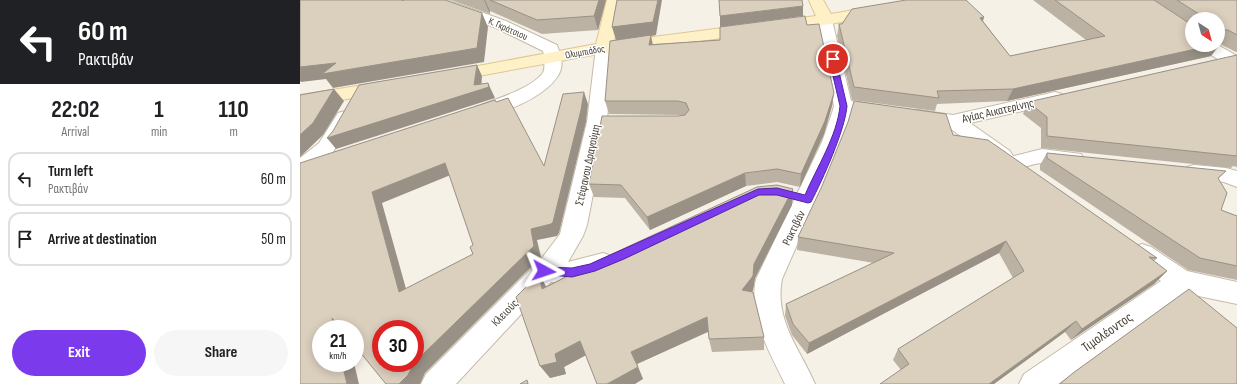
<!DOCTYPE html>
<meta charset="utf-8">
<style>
:root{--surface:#fff;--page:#f6f6f6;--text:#202124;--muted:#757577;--line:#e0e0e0;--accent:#7c3aed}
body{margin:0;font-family:"Sofia Sans Condensed",sans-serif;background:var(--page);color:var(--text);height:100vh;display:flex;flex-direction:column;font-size:15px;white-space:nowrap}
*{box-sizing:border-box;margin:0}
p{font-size:13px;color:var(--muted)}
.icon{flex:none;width:22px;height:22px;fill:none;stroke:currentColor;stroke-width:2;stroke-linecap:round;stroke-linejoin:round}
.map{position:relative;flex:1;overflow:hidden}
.side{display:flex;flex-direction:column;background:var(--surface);width:300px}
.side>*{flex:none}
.banner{background:#202124;color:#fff;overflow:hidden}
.needle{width:26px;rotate:144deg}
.controls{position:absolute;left:885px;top:12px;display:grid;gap:8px}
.controls a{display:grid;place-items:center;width:40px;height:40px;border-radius:50%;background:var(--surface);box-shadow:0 2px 10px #0003;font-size:20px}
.speed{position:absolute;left:12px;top:320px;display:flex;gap:8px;font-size:20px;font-weight:700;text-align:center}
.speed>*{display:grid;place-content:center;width:52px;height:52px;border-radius:50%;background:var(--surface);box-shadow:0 2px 10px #0003;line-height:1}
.speed small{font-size:10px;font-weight:400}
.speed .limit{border:6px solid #d22;background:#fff;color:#111}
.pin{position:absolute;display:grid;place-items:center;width:34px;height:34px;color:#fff;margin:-17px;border:2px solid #fff;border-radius:50%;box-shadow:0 1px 4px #0007}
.me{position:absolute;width:44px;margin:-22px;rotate:95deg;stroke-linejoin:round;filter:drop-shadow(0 0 3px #0008)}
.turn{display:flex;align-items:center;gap:14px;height:84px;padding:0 12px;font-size:18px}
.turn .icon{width:52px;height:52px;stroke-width:2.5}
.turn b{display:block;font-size:28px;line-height:34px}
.eta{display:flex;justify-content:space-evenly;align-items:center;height:68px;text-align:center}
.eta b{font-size:24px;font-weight:700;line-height:28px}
.button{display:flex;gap:8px;margin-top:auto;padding:8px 12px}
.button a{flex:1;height:46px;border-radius:24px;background:var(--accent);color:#fff;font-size:16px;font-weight:700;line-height:46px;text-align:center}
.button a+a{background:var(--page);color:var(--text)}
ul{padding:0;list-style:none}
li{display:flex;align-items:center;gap:12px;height:54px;margin:0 8px 6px;padding:0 4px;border:2px solid var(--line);border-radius:12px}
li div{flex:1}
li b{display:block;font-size:15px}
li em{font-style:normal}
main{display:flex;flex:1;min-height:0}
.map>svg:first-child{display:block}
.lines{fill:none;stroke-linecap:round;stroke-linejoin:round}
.pedestrian-casing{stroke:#c5bbab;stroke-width:2}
.minor-casing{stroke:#c5bbab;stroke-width:2}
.tertiary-casing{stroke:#c5bbab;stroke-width:2}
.secondary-casing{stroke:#ddc894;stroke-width:2}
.pedestrian{fill:#fff;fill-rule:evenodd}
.minor{fill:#fff;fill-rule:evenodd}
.tertiary{fill:#fff;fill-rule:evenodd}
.secondary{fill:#fff1c7;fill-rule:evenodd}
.wall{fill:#bcb2a3;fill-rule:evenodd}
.shaded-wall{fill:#999185}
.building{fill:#dbcfbe;stroke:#999185;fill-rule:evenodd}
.route{fill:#7c3aed;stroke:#51269a}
.labels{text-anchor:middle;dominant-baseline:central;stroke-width:3;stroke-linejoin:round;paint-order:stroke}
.far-street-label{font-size:10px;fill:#494135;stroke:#fff}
.street-label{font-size:12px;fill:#494135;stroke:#fff}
.near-street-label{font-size:14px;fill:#494135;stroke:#fff}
</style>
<main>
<section class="side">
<div class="banner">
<div class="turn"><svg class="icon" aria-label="left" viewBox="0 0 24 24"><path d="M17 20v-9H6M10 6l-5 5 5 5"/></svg><div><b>60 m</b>Ρακτιβάν</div></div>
</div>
<div class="eta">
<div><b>22:02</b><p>Arrival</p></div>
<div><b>1</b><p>min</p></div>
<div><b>110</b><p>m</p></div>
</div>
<ul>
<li><svg class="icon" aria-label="left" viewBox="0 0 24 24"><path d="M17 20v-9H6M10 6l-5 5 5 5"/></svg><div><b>Turn left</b><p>Ρακτιβάν</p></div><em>60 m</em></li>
<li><svg class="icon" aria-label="arrive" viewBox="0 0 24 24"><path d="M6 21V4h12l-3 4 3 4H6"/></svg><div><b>Arrive at destination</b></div><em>50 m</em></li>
</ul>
<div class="button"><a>Exit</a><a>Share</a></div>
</section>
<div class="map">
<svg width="937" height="384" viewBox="0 0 937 384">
<rect width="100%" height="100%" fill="#f5f1e7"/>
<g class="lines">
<defs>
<path id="pedestrian" d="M742,149L781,154L784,159L781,164C768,168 756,163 743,163C730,163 719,172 706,168L703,163L706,158Z
M894,165L926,168L937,171V187L924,182L887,177L884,172L887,167Z"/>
<path id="minor" d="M524,15L530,17L532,20L551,101L589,107L592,111L589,115L582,117L551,113L542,142L482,279C474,320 500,349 515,384H485C469,351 448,317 456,279L522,142L532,113L534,106L516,20L518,17Z
M304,43L310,44L312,48L307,122L287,225L283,236L268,262L303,253L312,256L315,263L312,270L272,284L251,282L156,384H121L126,374L242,258L260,234L287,122L296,48L298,44Z
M899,45H918L937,56V68L931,67L901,49Z
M252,52L258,53C280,85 195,121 175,115L172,111L175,107C194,100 230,89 242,74C247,68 242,60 246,53Z
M755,92L762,94L764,98L762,102L670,123L710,151L713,156L710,161L703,163L696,161L648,127L611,120L608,116L611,112L618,110L653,115Z
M45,111L52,113L55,117C41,139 27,170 0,178V158L19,143L38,113Z
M842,244L851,247L887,271L937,282V304L884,293L758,384H719L724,374L861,281L833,261L830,254L833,247Z"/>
<path id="tertiary" d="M126,0H147L206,21L257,45L261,57L258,61L252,62L246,61L243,51L194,27L128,3Z"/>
<path id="secondary" d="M307,0H321L314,42L516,16L509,0H523L531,14L577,6L582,8L585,11L582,14L577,16L524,25L304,53L151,81L145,80L142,76L145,72L151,71L296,44Z
M83,82L89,84L92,88L89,92L0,107V95Z"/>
</defs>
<use href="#pedestrian" class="pedestrian-casing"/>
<use href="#minor" class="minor-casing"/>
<use href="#tertiary" class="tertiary-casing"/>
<use href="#secondary" class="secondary-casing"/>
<use href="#pedestrian" class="pedestrian"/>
<use href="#minor" class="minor"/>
<use href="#tertiary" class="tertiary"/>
<use href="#secondary" class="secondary"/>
</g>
<path class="wall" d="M151,0H306L298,30L242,34L190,11V14Z
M733,0H937V52H936L920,44L911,56L707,101L637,104L635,111L552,100L537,36L539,24L684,17L683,21L710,56L786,40ZM892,19H918V45H892Z
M507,25L534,93L532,106L524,134L500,187L477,182L446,186L350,230L325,198L294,197L289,184L378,116L385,115H380L309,114L305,101L316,40L356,35L351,36L353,44L420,40Z
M937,55V167L933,166L931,168L741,148V128L723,114L728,102Z
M653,135L857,258L854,261L867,271L854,284L771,340L765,332L601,370L593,360L598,349L713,278L699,253L507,354L492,335L485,316L486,304L574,263L497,250L498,237Z
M747,153L926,171L918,179L921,210L937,216V280L888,270L740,170V165Z
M493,189L492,205L455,278L453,290L452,292L464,337V350L412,352L409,339V331L337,364L343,379L286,355L264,367L266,374L250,378L246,286Z"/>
<path class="shaded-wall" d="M184,0H185L190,11V14Z
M299,0H306L298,30L294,16Z
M358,0H362L356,35L351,36L353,48L316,40L312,27Z
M503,6V16L420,27V16Z
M182,13L188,27L184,62L33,88L26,79L1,82L0,81V53L36,63Z
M684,17L680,29V18Z
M918,44H920L911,56L707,101L713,89L914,45H918Z
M177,65L182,76L181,90L188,83L195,98L36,149L27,138L174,85Z
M34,89L44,101L23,135L0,157V135Z
M284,92L288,104L286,122L259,233L257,236L237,240L241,257L125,373L120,384H99L113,364L115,363L231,229Z
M534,93L532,106L524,134L500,187L501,174Z
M145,163L153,174L82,203L110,303L99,292L72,192Z
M445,173L446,186L350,230L347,217Z
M493,189L492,205L455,278L453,290L444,304L442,290L454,264Z
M706,241L699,253L507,354L509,343Z
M867,271L854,284L771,340L782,329Z
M239,274L247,288L242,289Z
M407,317L410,331L337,364L331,352Z
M32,318L46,329H35Z
M776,321L765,332L694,384H689Z
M280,341L288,354L264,367L266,374L250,378L240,366L255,354Z
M42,363H54L59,384H47Z
M338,367L343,379L335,384H307Z"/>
<path class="building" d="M0,0H102L103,1V0H145L182,13L177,48L22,74L36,63L0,67Z
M190,0H299L294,16L237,20Z
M317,0H358L353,22L312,27Z
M419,0H502L503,6L420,16Z
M606,0H666L684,17L680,18L710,56L805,36L755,0H854L892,25V45H914L713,89L637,91L639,98L554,87L539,24H542L552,9Z
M877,0H937V35L928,30H918V19H902V16Z
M505,16L507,25L519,24L534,93L525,121L501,174L477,169L445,173L347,217L321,185L289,184L302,116H378L385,115L389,110L386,103L378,101H305L310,41L351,35L349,45L420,40V27Z
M937,55V156L747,136V117L728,102Z
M177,65L174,85L188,83L189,87L27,138L33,131L59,85Z
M34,89L13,123L0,135V95Z
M284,92L281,110L253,222L251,224L231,229L234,246L115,362V329H81V363H114L108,375L99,384H86L55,346V329H41L32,318L35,329H21V363H42L47,384H0V163L195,100L196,102L208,98L244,166L263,94ZM145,163L173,245L170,247L173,254L99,292L72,192Z
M554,101L646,114L653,135L688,140L857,258L849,257L867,271L782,329L776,321L689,384H580L609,364L598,349L724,271L706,241L509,343L493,324L486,304L594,253L498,237L522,186L548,122Z
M747,153L926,171L918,178L927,193L921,210L937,216V266L900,258L747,158Z
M477,185L493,189L454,264L453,276L442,290L453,292L464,337L409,339L407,317L331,352L338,367L307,384H297L280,341L255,354L257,362L240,366L216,297L239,274L242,289L297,261L457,187Z
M889,289L937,328V384H760L773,373Z
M227,380L228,384H220Z"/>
<path class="route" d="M533,57L536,59L547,106C545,130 523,179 511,202L508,203L477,195H459L324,259L295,271L272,277L240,274L239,271L240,268L244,267L272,268L290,264L458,189L477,188L505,195C517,167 537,136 540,106L529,59Z"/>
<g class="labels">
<g class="far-street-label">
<text transform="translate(208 29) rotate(24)">Κ. Γκράτσιου</text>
<text transform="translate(285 52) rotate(-10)">Ολυμπιάδος</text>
</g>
<g class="street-label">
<text transform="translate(698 111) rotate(-13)">Αγίας Αικατερίνης</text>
<text transform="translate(288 165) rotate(-78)">Στέφανου Δραγούμη</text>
<text transform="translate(494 228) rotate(-64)">Ρακτιβάν</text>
<text transform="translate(205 313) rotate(-46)">Κλειούς</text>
</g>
<g class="near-street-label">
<text transform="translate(807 332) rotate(-35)">Τιμολέοντος</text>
</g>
</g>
</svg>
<div class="controls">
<a><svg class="needle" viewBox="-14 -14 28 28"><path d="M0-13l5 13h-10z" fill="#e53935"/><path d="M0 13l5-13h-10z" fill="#757577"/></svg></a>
</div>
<div class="speed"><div>21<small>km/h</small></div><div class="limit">30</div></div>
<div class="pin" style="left:533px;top:59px;background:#d93025"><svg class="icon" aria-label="arrive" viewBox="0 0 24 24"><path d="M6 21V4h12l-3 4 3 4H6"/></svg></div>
<svg class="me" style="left:244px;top:271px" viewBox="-20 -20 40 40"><path d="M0-17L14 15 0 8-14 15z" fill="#7c3aed" stroke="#fff" stroke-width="4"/></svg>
</div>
</main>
